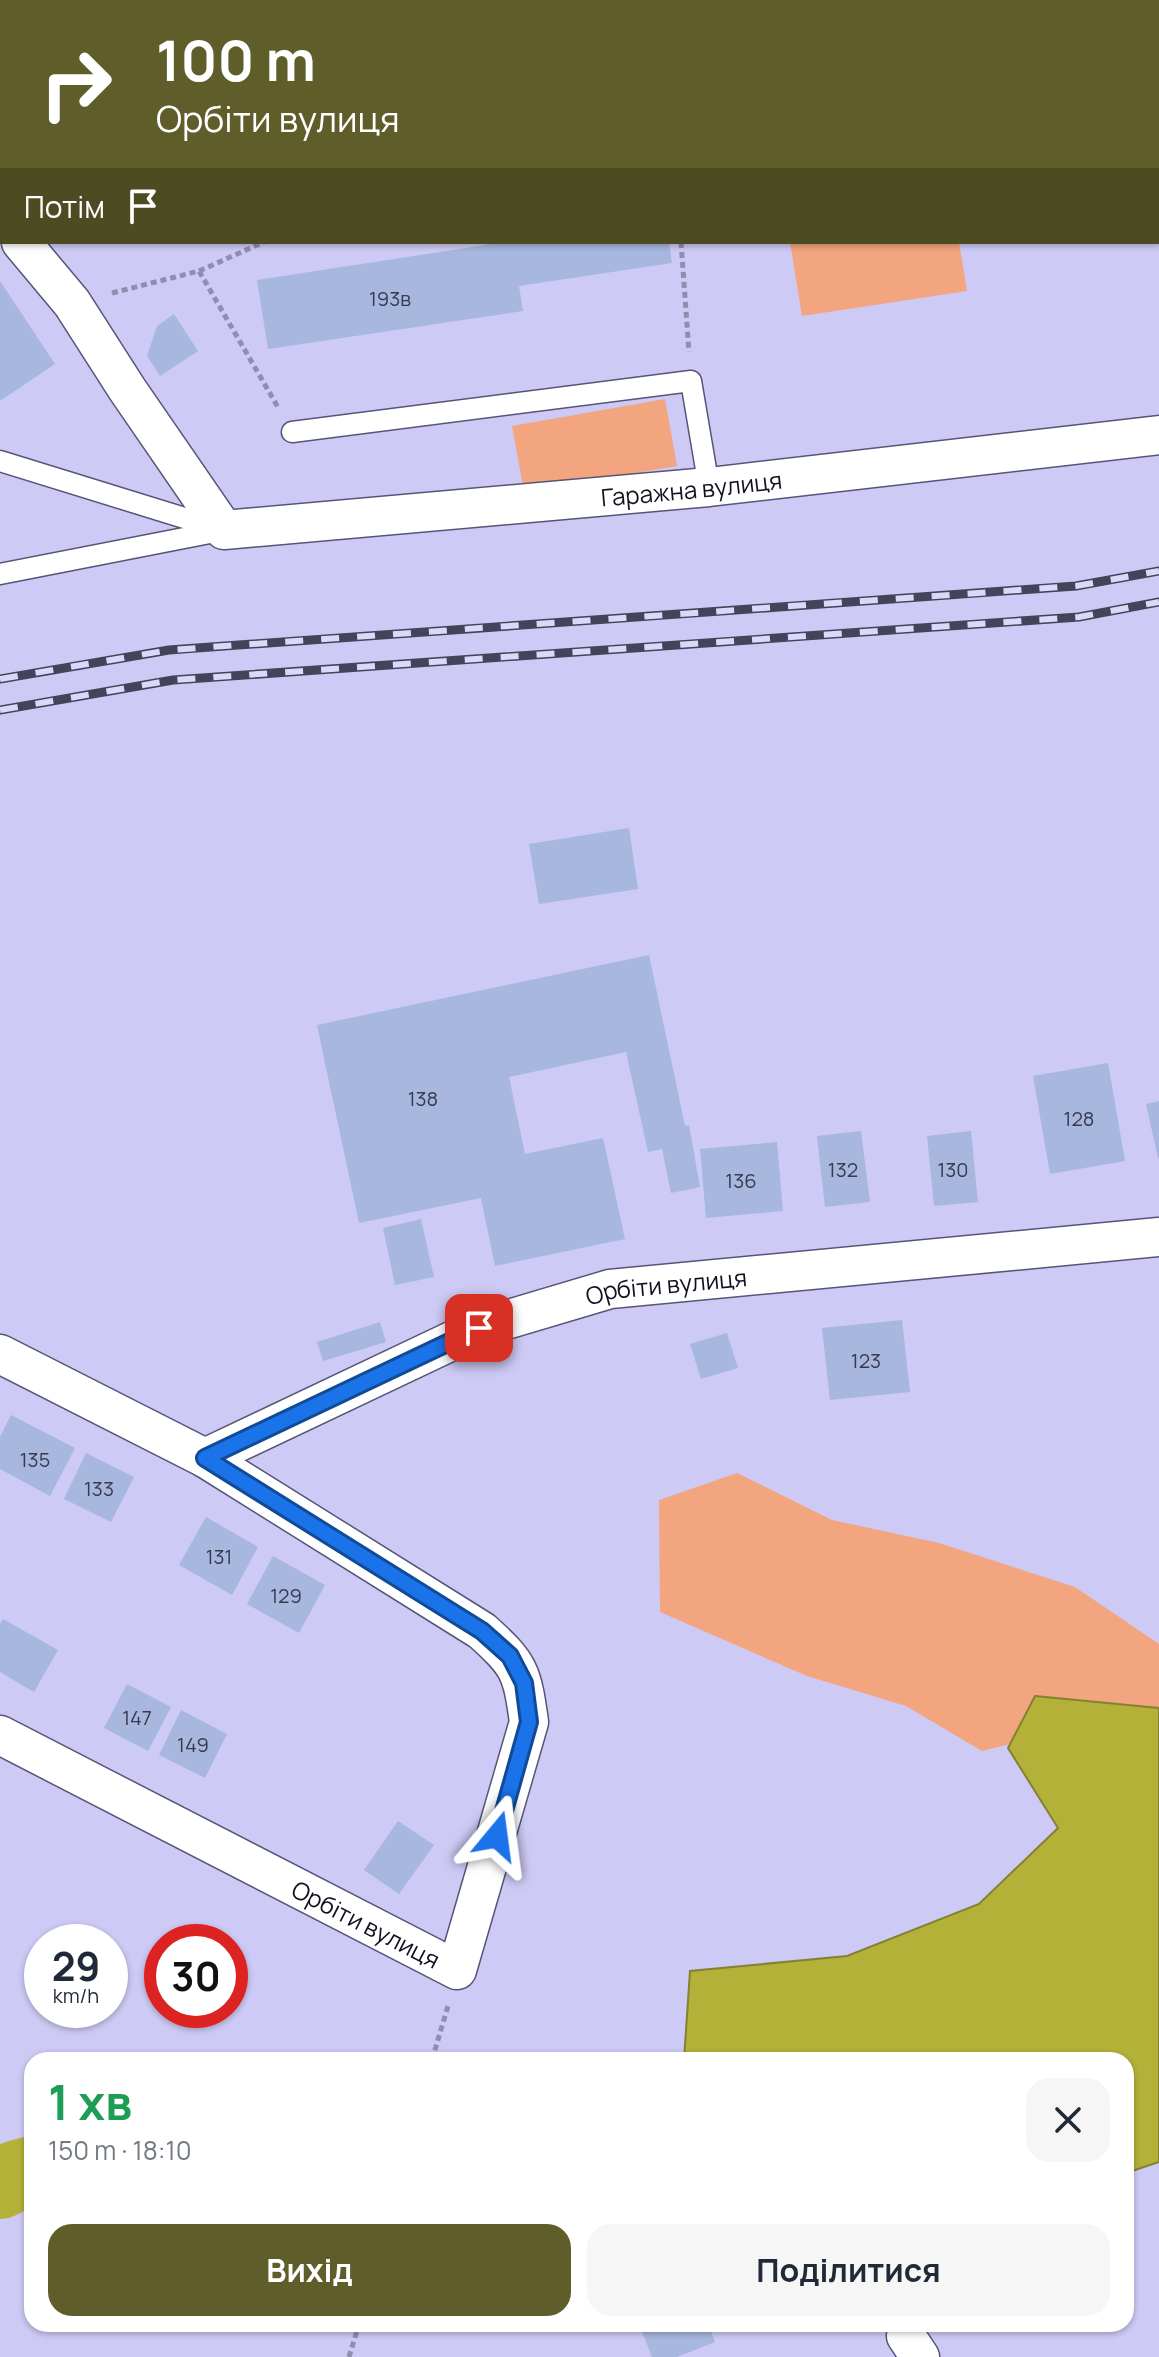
<!DOCTYPE html>
<html lang="uk">
<meta charset="utf-8">
<style>
:root{--surface:#fff;--page:#f6f6f7;--text:#1f2937;--muted:#747a83;--accent:#5f5e2b}
body{margin:0;font-family:Manrope,sans-serif;background:var(--page);color:var(--text);height:100vh;display:flex;flex-direction:column;font-size:30px;white-space:nowrap}
*{box-sizing:border-box;margin:0}
p{font-size:26px;color:var(--muted)}
.icon{flex:none;width:44px;height:44px;fill:none;stroke:currentColor;stroke-width:2;stroke-linecap:round;stroke-linejoin:round}
.map{position:relative;flex:1;overflow:hidden}
.drawer{position:absolute;left:24px;top:2052px;width:1110px;height:280px;display:flex;flex-direction:column;background:var(--surface);border-radius:24px;box-shadow:0 2px 6px #0004}
.drawer>*{flex:none}
.guide{position:absolute;left:0px;top:0px;width:1160px;height:244px;box-shadow:0 2px 6px #0004;background:#5f5e2b;color:#fff;overflow:hidden}
.speed{position:absolute;left:24px;top:1924px;display:flex;gap:16px;font-size:40px;font-weight:700;text-align:center}
.speed>*{display:grid;place-content:center;width:104px;height:104px;border-radius:50%;background:var(--surface);box-shadow:0 2px 6px #0004;line-height:1}
.speed small{font-size:20px;font-weight:400}
.speed .limit{border:12px solid #d22;background:#fff;color:#111}
.pin{position:absolute;display:grid;place-items:center;width:68px;height:68px;color:#fff;margin:-34px;border-radius:16px;box-shadow:0 4px 12px #0006}
.me{position:absolute;width:88px;margin:-44px;rotate:16deg;stroke-linejoin:round;filter:drop-shadow(0 0 6px #0008)}
.turn{display:flex;align-items:center;gap:28px;height:168px;padding:0 24px;font-size:36px}
.turn .icon{width:104px;height:104px;stroke-width:2.5}
.turn b{display:block;font-size:56px;line-height:68px}
.then{display:flex;align-items:center;height:76px;padding:0 24px;background:#0003;gap:16px;font-size:30px}
.round{display:grid;place-items:center;flex:none;width:84px;height:84px;border-radius:24px;background:var(--page)}
.headline{display:flex;align-items:center;justify-content:space-between;height:136px;padding:0 24px}
h1{font-size:48px;font-weight:700;line-height:60px;color:#1e9e55}
.primary-button{display:flex;gap:16px;margin-top:auto;padding:16px 24px}
.primary-button a{flex:1;height:92px;border-radius:24px;background:var(--accent);color:#fff;font-size:32px;font-weight:700;line-height:92px;text-align:center}
.primary-button a+a{background:var(--page);color:var(--text)}
.map>svg:first-child{display:block}
.green{fill:#f2a57e}
.water{fill:#b4b139;stroke:#848132;stroke-width:2}
.lines{fill:none;stroke-linecap:round;stroke-linejoin:round}
.river{stroke:#b4b139;stroke-width:70}
.building{fill:#a7b7de}
.service-casing{stroke:#575478;stroke-width:23}
.minor-casing{stroke:#575478;stroke-width:41}
.path{stroke:#908eaf;stroke-width:5;stroke-dasharray:6 4;stroke-linecap:butt}
.service{stroke:#fff;stroke-width:20}
.minor{stroke:#fff;stroke-width:38}
.rail-casing{stroke:#454359;stroke-width:9}
.rail{stroke:#dad8fb;stroke-width:6;stroke-dasharray:18;stroke-linecap:butt}
.route-casing{stroke:#114b97;stroke-width:20}
.route{stroke:#1a73e8;stroke-width:14}
.labels{text-anchor:middle;dominant-baseline:central;stroke-width:6;stroke-linejoin:round;paint-order:stroke}
.number-label{font-size:20px;fill:#383a50}
.street-label{font-size:24px;fill:#131120;stroke:#dad8fb}
</style>
<div class="map">
<svg width="1159" height="2357" viewBox="0 0 1159 2357">
<rect width="100%" height="100%" fill="#cdcaf5"/>
<path class="green" d="M790,242H959L967,291L802,316Z
M665,399L677,466L524,492L512,426Z
M737,1473L832,1520L939,1543L1075,1587L1159,1644V1707L982,1751L906,1706L807,1676L660,1612L659,1500Z"/>
<path class="water" d="M1035,1696L1159,1708V2162L1126,2173V2060H684L690,1971L847,1956L979,1904L1058,1828L1008,1748Z"/>
<g class="lines">
<path class="river" d="M0,2184L17,2175L32,2171"/>
</g>
<path class="building" d="M505,242H669L672,263L519,286L523,311L268,349L257,280Z
M0,281L55,364L0,401Z
M174,314L198,351L160,376L147,356L157,326Z
M629,828L638,889L539,904L529,844Z
M649,955L685,1126L689,1125L700,1187L671,1193L662,1149L648,1152L626,1052L509,1077L525,1154L603,1138L625,1239L495,1266L481,1198L359,1223L317,1025Z
M1108,1063L1125,1161L1050,1174L1033,1076Z
M1159,1101V1158H1158L1146,1104Z
M861,1131L870,1202L825,1207L817,1136Z
M971,1131L978,1202L934,1206L927,1136Z
M777,1142L783,1211L706,1218L700,1149Z
M421,1219L434,1277L395,1285L383,1228Z
M902,1320L910,1392L830,1400L822,1328Z
M380,1322L386,1342L323,1361L317,1342Z
M727,1333L738,1368L701,1379L690,1344Z
M11,1415L75,1448L50,1496L0,1469V1437Z
M86,1453L134,1477L111,1522L64,1499Z
M206,1517L258,1547L232,1595L179,1565Z
M273,1556L325,1585L299,1633L247,1604Z
M3,1619L58,1650L34,1692L0,1672V1624Z
M127,1684L171,1707L148,1751L104,1728Z
M181,1710L227,1734L205,1778L159,1755Z
M398,1821L434,1845L399,1894L364,1870Z
M639,2324H708L715,2342L677,2357H652Z"/>
<g class="lines">
<defs>
<path id="service" d="M1025,2L1027,0
M292,432L691,381L709,487
M0,461L220,529
M0,574L220,531"/>
<g id="minor">
<path d="M0,220L2,222"/>
<path id="s1" d="M21,242L72,303L127,389L224,530L709,487L1159,435"/>
<path id="s2" d="M0,1354L205,1458L479,1328L610,1289L1159,1237"/>
<path id="s3" d="M0,1735L457,1970L529,1722C522,1672 520,1665 482,1631L205,1458"/>
<path d="M906,2336L920,2357"/>
</g>
</defs>
<use href="#service" class="service-casing"/>
<use href="#minor" class="minor-casing"/>
<path class="path" d="M357,0L359,2
M681,242L689,352
M199,271L264,242
M112,293L199,271L279,409
M432,2060L448,2006
M349,2357L359,2324"/>
<use href="#service" class="service"/>
<use href="#minor" class="minor"/>
<defs>
<path id="rail" d="M0,679L169,650L1076,586L1159,571
M0,710L173,680L1079,617L1159,602"/>
</defs>
<use href="#rail" class="rail-casing"/>
<use href="#rail" class="rail"/>
</g>
<g class="lines">
<defs>
<path id="route" d="M479,1328L205,1458L482,1631L510,1656L524,1683L529,1722L497,1836"/>
</defs>
<use href="#route" class="route-casing"/>
<use href="#route" class="route"/>
</g>
<g class="labels">
<g class="number-label">
<text x="390" y="298">193в</text>
<text x="423" y="1098">138</text>
<text x="1079" y="1118">128</text>
<text x="843" y="1169">132</text>
<text x="953" y="1169">130</text>
<text x="741" y="1180">136</text>
<text x="866" y="1360">123</text>
<text x="35" y="1459">135</text>
<text x="99" y="1488">133</text>
<text x="219" y="1556">131</text>
<text x="286" y="1595">129</text>
<text x="137" y="1717">147</text>
<text x="193" y="1744">149</text>
</g>
<g class="street-label">
<text stroke="none"><textPath href="#s1" startOffset="822">Гаражна вулиця</textPath></text>
<text stroke="none"><textPath href="#s2" startOffset="726">Орбіти вулиця</textPath></text>
<text stroke="none"><textPath href="#s3" startOffset="412">Орбіти вулиця</textPath></text>
</g>
</g>
</svg>
<div class="speed"><div>29<small>km/h</small></div><div class="limit">30</div></div>
<div class="pin" style="left:479px;top:1328px;background:#d93025"><svg class="icon" aria-label="arrive" viewBox="0 0 24 24"><path d="M6 21V4h12l-3 4 3 4H6"/></svg></div>
<svg class="me" style="left:497px;top:1836px" viewBox="-20 -20 40 40"><path d="M0-17L14 15 0 8-14 15z" fill="#1a73e8" stroke="#fff" stroke-width="4"/></svg>
<div class="guide">
<div class="turn"><svg class="icon" aria-label="right" viewBox="0 0 24 24"><path d="M7 20v-9h11M14 6l5 5-5 5"/></svg><div><b>100 m</b>Орбіти вулиця</div></div>
<div class="then">Потім<svg class="icon" aria-label="arrive" viewBox="0 0 24 24"><path d="M6 21V4h12l-3 4 3 4H6"/></svg></div>
</div>
<section class="drawer">
<div class="headline"><div><h1>1 хв</h1><p>150 m · 18:10</p></div><a class="round"><svg class="icon" aria-label="close" viewBox="0 0 24 24"><path d="M6 6l12 12M18 6L6 18"/></svg></a></div>
<div class="primary-button"><a>Вихід</a><a>Поділитися</a></div>
</section>
</div>
